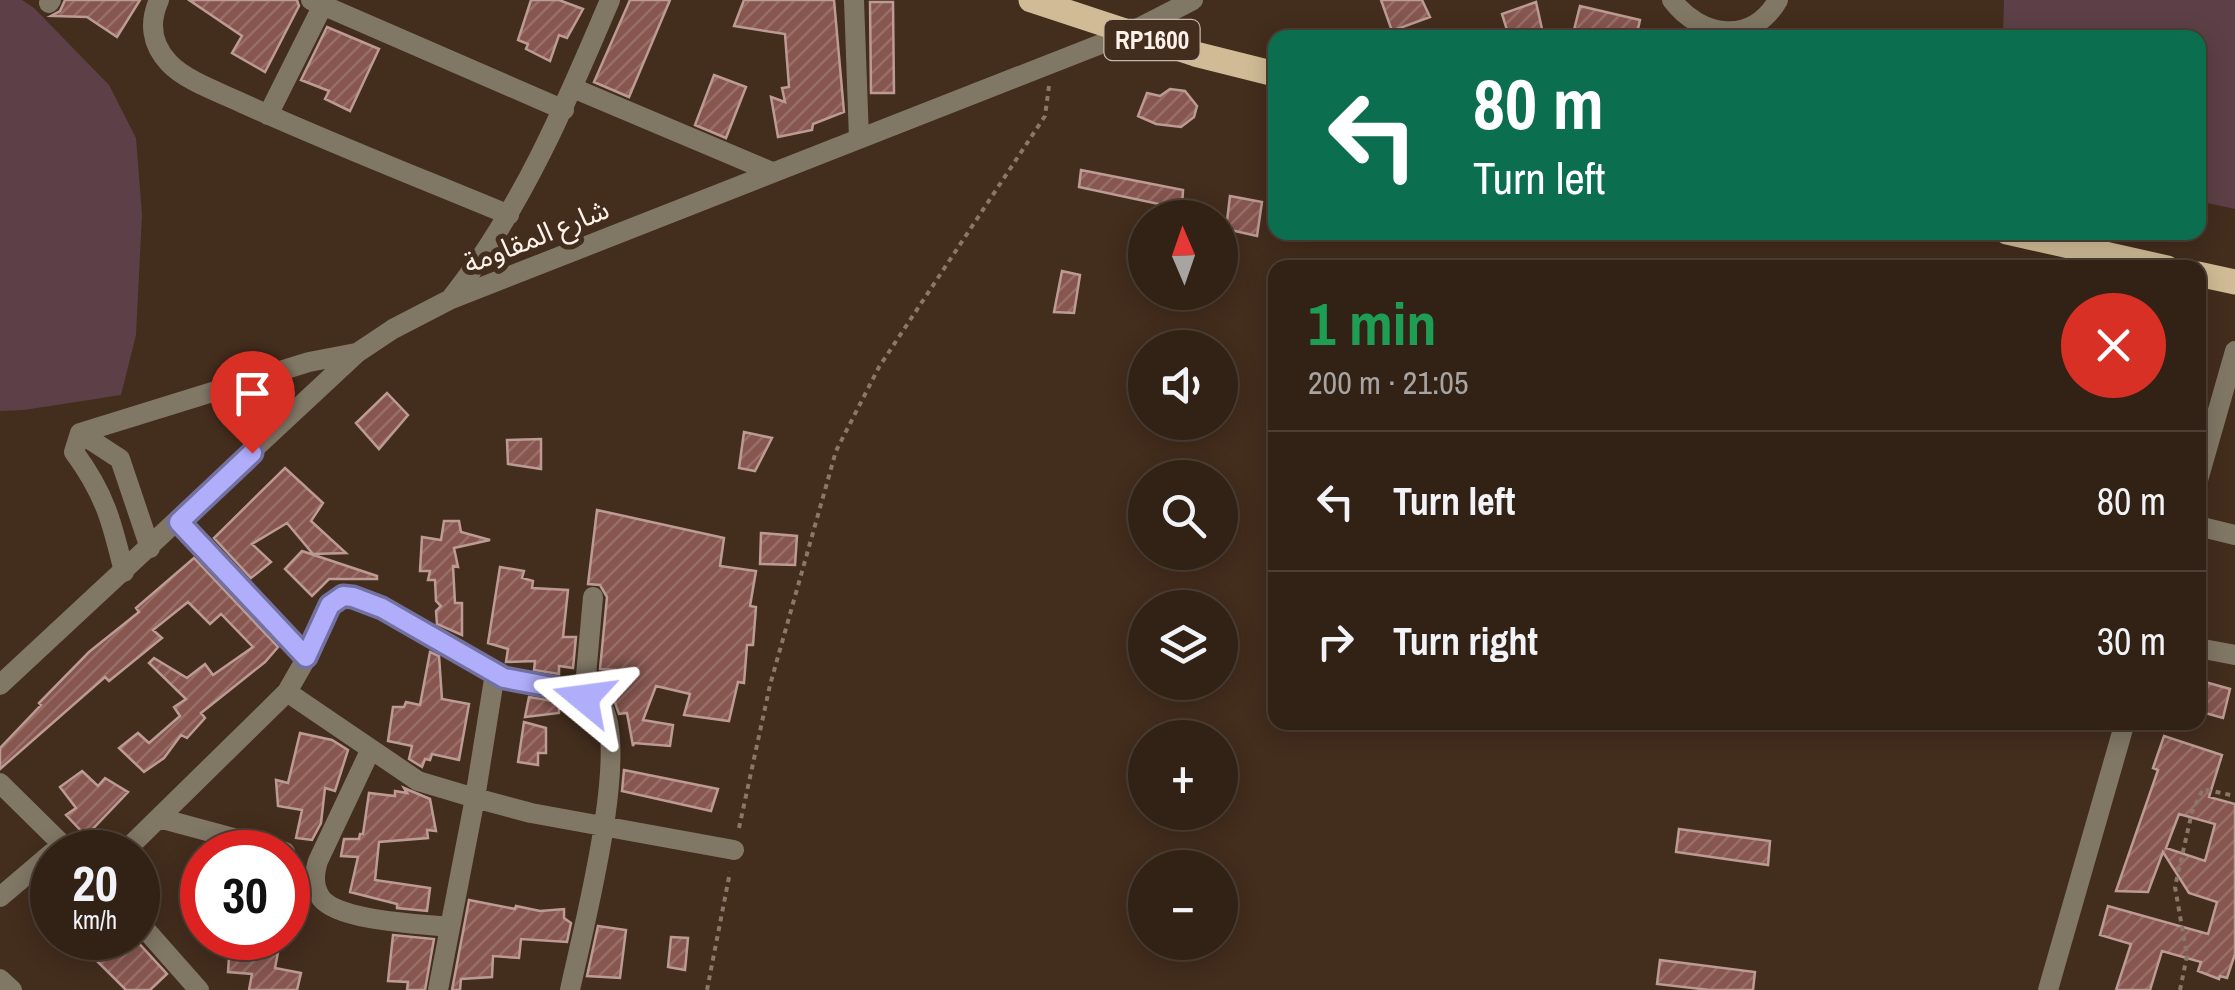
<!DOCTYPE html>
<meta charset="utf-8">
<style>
:root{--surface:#322216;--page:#3a2a1f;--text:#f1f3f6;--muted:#a8a4a1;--line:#4d3f35}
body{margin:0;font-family:"Archivo Narrow","Noto Sans Arabic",sans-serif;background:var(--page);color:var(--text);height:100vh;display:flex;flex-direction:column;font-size:38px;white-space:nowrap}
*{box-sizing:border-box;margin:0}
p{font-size:32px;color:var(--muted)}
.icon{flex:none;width:55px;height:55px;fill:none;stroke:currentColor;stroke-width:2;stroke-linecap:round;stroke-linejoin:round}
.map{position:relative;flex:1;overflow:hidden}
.drawer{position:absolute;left:1268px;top:260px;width:938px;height:470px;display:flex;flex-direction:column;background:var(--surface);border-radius:20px;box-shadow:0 5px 25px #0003,0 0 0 2px var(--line)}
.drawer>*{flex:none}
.guide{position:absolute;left:1268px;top:30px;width:938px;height:210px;border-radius:20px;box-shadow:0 5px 25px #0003,0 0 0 2px var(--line);background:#0b6e4f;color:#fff;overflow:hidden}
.needle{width:65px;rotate:358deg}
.fabs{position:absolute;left:1128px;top:200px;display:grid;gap:20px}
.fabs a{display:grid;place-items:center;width:110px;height:110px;border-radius:50%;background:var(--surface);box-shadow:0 5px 25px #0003,0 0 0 2px var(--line);font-size:50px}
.speed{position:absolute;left:30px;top:830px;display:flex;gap:20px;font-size:50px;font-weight:700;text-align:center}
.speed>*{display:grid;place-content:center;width:130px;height:130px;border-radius:50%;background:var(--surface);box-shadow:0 5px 25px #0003,0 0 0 2px var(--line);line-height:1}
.speed small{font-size:25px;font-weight:400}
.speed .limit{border:15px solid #d22;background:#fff;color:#111}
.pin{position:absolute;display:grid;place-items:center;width:85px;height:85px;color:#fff;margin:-102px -42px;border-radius:50% 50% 50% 0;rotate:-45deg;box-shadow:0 0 10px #0007}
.pin .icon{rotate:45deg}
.me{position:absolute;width:110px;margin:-55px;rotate:286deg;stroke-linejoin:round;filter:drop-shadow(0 0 8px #0008)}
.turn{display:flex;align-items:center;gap:35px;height:210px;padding:0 40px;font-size:45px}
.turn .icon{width:130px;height:130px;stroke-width:2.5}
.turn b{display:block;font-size:70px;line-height:85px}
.round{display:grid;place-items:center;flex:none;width:105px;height:105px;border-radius:52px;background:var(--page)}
.overview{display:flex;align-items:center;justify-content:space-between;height:170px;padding:0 40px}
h1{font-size:60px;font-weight:700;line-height:75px;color:#1e9e55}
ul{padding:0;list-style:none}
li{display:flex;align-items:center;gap:30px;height:140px;padding:0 40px;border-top:2px solid var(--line)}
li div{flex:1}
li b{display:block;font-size:38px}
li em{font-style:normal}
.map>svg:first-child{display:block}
.grass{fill:#5d4047}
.building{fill:url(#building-hatch);stroke:#bd9b95;stroke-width:2.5;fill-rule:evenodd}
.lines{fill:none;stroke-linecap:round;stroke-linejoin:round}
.path{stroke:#8a776a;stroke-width:4;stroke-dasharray:5 5;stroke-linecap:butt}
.minor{stroke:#817765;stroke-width:20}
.primary{stroke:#d0bb96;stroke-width:25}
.route-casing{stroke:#7271a2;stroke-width:25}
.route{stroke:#b0aefa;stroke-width:18}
.labels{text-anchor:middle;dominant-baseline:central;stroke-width:10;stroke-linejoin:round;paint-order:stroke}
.shield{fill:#432d1d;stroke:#c6b7ac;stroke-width:2.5}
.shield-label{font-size:25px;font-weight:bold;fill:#fef2ea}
.street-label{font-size:28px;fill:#fef2ea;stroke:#432d1d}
</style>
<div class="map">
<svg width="2235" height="990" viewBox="0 0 2235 990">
<defs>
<pattern id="building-hatch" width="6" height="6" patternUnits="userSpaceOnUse" patternTransform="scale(2.5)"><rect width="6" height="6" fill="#86564f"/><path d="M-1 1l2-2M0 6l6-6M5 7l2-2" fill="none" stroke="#986f68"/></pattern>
</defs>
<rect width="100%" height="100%" fill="#432d1d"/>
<path class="grass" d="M0,0H22L34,8L109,85L136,138L142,215L136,335L121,395L24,410L0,411Z
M2004,0H2235V209L2198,201V38L2003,37Z"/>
<path class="building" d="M65,0H140L117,37L87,17L51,16L60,11Z
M189,0H297L299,6L265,72L232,53L242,36Z
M531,0H559L583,9L567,38L559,35L550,61L526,49L528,44L518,40Z
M630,0H670L629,97L594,82Z
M744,0H834L844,112L813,124L812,130L778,137L771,97L785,102L782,88L789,87L785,34L734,26Z
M1381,0H1422L1430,17L1392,31Z
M870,2H893L894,93H871Z
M1536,2L1544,38H1525L1522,31L1508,33L1502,14Z
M1580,6L1640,20L1636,38H1572Z
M327,27L379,49L350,111L325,99L329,91L301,80Z
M714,75L746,87L726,138L695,125Z
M1170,89L1185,91L1197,106L1194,117L1181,127L1156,124L1138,116L1147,93L1160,96Z
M1081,170L1183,190L1182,209L1079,187Z
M1230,196L1262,202L1257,236L1226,229Z
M1062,271L1080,275L1074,313L1054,312Z
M387,393L408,415L379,449L356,423Z
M744,432L772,438L755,471L739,468Z
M541,439V469L508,464L507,440Z
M285,468L323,503L311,521L346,553L313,554L287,523L252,544L271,562L251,578L214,538Z
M597,510L724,538L720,566L756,571L750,606L756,607L753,645H747L744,683L738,682L729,721L684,715L690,694L656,686L643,720L673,725L670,746L634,743L633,746L627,713L619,714L615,703V670L600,669L607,597L600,585L588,584Z
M444,521H459L461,532L490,540L454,548L458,567L453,566L455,603H462V635L437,624L436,611L441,606L436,601L435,580H428L430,571H420L422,537L441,540Z
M761,533L797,536L795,565L760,564Z
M302,551L377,576V579H329L312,596L285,569Z
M194,558L278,647L265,662L201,713L205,718L187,738L181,735L164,758L144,772L119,748L138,733L149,743L180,716L174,707L186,699L149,663L154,658L187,678L205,664L213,675L253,647L221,614L210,624L188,602L153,630L162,638L109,681L105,677L0,769V748L41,705L39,703L89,652L139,612L136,608Z
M500,567L524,571L522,578L533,581L532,588L568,590L563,637H576L573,668L559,666V674L534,670L535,661L506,662L508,649L488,643Z
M430,652L439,656L442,699L469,704L459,760L432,754L430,760L425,759L422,767L409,759L412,746L388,741L393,707H404L406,702L420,705Z
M2198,680L2230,689L2223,718L2198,711Z
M529,697L559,702V713L525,717Z
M524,722L546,728V753H538V765L518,762Z
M300,733L332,740L348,750L335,791L325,788L321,823L312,840L296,838L302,810L278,806L276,780L288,783Z
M2164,736L2222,755L2209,797L2235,804V954L2227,978L2220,976L2219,979L2198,971L2201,962L2162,951L2150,990H2116L2131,944L2100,935L2108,906L2208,934L2217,902L2189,893L2163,852L2148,892L2116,891L2158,770L2153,768ZM2179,814L2215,824L2205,861L2166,848Z
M624,770L718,789L711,811L622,791Z
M82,771L98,786L105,778L128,792L86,836L66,815L76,808L60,787Z
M404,788L430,799L436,831L427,830L428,838L379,842L375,880L430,888L427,911L397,908V904L350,892L358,857L341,856L344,839H359L360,834H363L369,793L395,796V791L407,793Z
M1679,829L1770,841L1768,865L1676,852Z
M469,900L515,909L516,906L540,911L564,909V918L571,923L567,942L521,939L519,958L493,956L492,977L461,979L460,990H452Z
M598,926L626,930L620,978L587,976Z
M393,935L434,939L425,990H407L408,982L388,981Z
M671,937L688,938L685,970L668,967Z
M117,938H134L167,974L150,990H126L94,958Z
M230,943L278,952L275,968L301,973L297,990H249L252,974L228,972Z
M1660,960L1755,972L1753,990H1710L1657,984Z"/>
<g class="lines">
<path class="path" d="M739,828L770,685L836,451L879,367L1045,116L1049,86
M707,990L730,872
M2180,990L2187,956L2175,887L2192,812L2203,789L2235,796"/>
<path class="minor" d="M159,0C149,22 151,44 169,63C186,81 219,92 242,103C330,143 420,178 509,215
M311,0L564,110
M854,0L859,139
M1672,0C1700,37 1752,46 1778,0
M49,3L51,0
M573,88L772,172
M268,115L323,5
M452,297C522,208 566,104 610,0
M80,433L309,362L356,353
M80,433L74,452C105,494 112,522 124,572
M80,433L120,459L150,548
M2198,480L2235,351
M2198,526L2235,535
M2198,648L2235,655
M307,657L330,605L343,596L353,597L382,608L504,678L563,689L601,704C631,749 582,933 570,990
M0,685L357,353L393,329L449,300L1129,33L1193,0
M287,692L418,781L475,798L495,673
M584,698L593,597
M370,751L318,861C314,874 313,886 321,898C338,921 422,924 450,927
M0,783L70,852
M159,818L285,852
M124,852L287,692L307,657L179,522
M0,897L52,853
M138,921L199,990
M0,979L12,990
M438,990L475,798L531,813L734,850
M2048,990L2125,722"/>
<path class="primary" d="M1031,0L1195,54L1275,74
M2007,232L2167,268
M2198,274L2235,282"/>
</g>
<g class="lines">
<defs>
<path id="route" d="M252,453L179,522L306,657L330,605L343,596L353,597L382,608L504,678L563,689L584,698"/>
</defs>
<use href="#route" class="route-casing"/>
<use href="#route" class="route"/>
</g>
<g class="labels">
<rect class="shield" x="1104.5" y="20" width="95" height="40" rx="8"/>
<g class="shield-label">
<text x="1152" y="40">RP1600</text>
</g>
<g class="street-label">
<text transform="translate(536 236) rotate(-22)">شارع المقاومة</text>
</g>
</g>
</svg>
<div class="fabs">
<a><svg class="needle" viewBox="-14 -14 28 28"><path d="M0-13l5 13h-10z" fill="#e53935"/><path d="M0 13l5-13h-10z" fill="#a8a4a1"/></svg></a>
<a><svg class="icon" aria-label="sound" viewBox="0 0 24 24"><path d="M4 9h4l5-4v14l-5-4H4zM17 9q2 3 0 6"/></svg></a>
<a><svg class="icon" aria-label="search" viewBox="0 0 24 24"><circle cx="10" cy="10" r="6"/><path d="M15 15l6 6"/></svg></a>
<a><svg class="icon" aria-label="layers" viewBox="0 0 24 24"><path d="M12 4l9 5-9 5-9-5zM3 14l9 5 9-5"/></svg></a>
<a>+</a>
<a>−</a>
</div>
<div class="speed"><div>20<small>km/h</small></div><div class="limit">30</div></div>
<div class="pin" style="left:252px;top:453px;background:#d93025"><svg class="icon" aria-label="arrive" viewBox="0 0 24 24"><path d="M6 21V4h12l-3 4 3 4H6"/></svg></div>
<svg class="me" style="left:584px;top:698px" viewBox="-20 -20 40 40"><path d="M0-17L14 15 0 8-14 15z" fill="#b0aefa" stroke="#fff" stroke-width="4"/></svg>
<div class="guide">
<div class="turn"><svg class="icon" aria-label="left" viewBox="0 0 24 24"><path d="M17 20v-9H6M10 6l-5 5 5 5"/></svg><div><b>80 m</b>Turn left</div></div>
</div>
<section class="drawer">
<div class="overview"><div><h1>1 min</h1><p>200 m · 21:05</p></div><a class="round" style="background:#d93025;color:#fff"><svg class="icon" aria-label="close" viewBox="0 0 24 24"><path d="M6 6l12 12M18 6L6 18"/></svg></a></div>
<ul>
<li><svg class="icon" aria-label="left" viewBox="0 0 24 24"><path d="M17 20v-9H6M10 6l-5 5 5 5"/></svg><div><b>Turn left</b></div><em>80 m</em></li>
<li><svg class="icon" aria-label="right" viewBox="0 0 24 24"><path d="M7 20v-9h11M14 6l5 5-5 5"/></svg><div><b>Turn right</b></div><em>30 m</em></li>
</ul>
</section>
</div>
